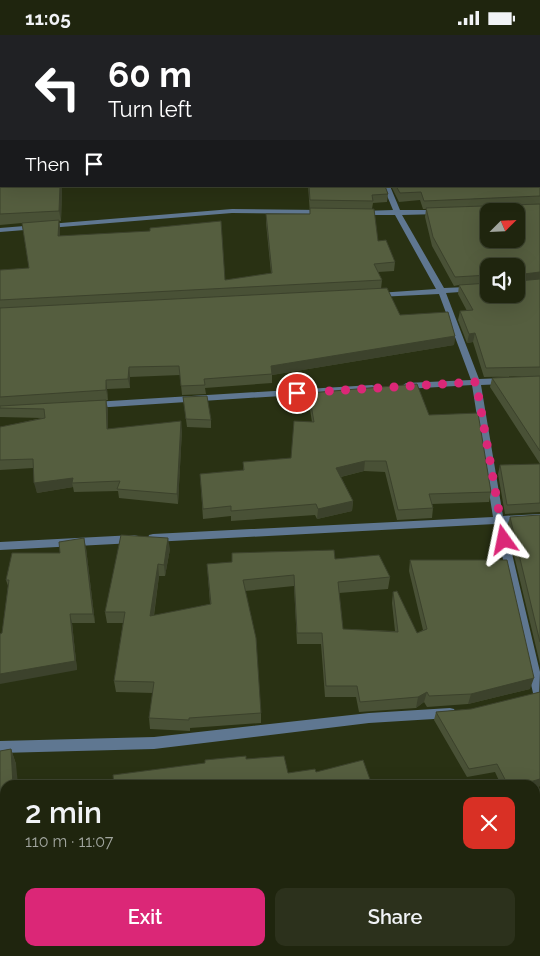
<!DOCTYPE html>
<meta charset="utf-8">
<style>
:root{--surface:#1f250e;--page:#2c311c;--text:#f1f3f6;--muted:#a1a59e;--line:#3c422e;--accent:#db2777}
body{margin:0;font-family:Raleway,sans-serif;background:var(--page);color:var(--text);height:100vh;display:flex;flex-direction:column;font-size:19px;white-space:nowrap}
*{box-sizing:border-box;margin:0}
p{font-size:16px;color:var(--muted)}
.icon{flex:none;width:28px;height:28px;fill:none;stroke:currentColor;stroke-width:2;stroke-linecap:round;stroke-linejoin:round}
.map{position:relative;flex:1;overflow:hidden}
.side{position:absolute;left:0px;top:745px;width:540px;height:176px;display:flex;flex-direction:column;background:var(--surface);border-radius:15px 15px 0 0;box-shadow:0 5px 20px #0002,0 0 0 1px var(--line)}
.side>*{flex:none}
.top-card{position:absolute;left:0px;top:0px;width:540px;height:152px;box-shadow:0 5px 20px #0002,0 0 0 1px var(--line);background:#202124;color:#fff;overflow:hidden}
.needle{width:32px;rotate:66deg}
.tools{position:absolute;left:480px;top:168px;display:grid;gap:10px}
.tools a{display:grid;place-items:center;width:45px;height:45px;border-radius:10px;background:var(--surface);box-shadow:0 5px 20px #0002,0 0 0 1px var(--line);font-size:25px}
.pin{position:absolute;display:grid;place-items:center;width:42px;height:42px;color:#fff;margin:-21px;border:2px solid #fff;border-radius:50%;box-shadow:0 1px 5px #0007}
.me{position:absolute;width:55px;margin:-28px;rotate:348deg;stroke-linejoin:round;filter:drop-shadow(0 0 4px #0008)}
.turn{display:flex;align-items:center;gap:18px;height:105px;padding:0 25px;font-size:22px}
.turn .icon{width:65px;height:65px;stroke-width:2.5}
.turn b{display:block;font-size:35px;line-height:42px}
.then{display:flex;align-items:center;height:48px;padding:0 25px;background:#0003;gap:10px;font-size:19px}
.round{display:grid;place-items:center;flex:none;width:52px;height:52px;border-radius:10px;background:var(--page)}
.headline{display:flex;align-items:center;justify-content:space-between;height:85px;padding:0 25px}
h1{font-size:30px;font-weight:600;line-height:38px}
.action{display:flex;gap:10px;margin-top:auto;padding:10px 25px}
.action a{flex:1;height:58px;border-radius:10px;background:var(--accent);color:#fff;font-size:20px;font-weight:600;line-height:58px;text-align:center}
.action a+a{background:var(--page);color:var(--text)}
.status{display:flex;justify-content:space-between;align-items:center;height:35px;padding:0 25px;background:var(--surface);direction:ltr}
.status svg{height:14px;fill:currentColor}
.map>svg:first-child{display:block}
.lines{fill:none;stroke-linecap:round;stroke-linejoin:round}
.minor{fill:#5f7791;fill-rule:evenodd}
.wall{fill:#495136;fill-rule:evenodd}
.shaded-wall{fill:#3c422c}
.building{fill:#555e3f;stroke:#3c422c;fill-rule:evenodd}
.route{stroke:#db2777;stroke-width:9;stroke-dasharray:0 16.2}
</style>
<div class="status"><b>11:05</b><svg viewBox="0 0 49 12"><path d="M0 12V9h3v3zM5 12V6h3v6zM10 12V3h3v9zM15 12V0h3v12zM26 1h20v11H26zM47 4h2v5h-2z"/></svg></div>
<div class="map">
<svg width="540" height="921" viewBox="0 0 540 921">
<rect width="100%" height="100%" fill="#293113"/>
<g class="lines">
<path class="minor" d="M383,151H390L400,175H439L443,177L439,179L402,180L444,253L489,251V255L446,258L479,344L504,343L508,346L504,349L481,350L503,481L540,479V487L505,489L540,637L539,663L535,662L533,658L495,489L153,507L149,506L148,503L149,500L153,499L493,482L472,350L406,354L402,351L406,348L471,345L439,259L378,262L374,260L378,258L436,254L395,180H361L357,178L361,176L393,175Z
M232,174L322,175L326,177L322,179L232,178L0,197V193Z
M372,350L375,351L376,353L375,355L94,373L89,370L94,367Z
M134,500L138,501L139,504L138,507L134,508L0,515V507Z
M450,673L454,674L456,678L454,682L450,683L369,688L154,714L0,718V706L154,702L369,678Z
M535,896H540V910H535Z
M365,916H421L419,921H363Z"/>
</g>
<path class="wall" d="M381,0H540V341L484,342L473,307L467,308L458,285L460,276H467L458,259L459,250L454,251L432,211L425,182L426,174H423L420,165L399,167L391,151H539V1H382ZM489,231L516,259H489Z
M0,99L1,151H115L62,153L61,186H59L60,194V201L225,245L271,238L266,188V179H310L308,151H385L388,159L387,167L373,168L372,174L378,206L395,227L394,236L378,237L382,245L381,254L400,280L455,301L454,310L272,340V348L205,353L206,359L182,360L180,340L130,342V353L107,354L108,365L87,366L108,374V394L182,395L178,469L119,463L118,456L74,457L73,452L37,458L33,433L0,435V392L42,383L0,382V235L29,233L22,188L0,190Z
M540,341V429L490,352L492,343Z
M309,358L429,380L491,457L489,467L432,469L433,473L432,483L397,485L385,437L364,436L341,442L353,466L352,476L317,484L315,480L231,486V481L203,484L200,439L243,435V427L291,423L312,387L309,368Z
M183,362L211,385V393L187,392Z
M540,429V477L505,479L498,439L500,430Z
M540,480V629L507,491L510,482Z
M86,513L95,588H72L77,635L2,598L8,551L6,545L60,518Z
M170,514L165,541H159L154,581L210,569L207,529L335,524L390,542L388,554L339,558L343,594L395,596L392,568L393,557L417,598L423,595L409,536L410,525L530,654L468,669L427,672L424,667L416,673L359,677L356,662H325L321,609H297L294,551L245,556L261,678V688L190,693V696L150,694L149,683L153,658L116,657L114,646L123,588H107L105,577Z
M540,657V751L535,753V750H501L495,737L467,742L434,685L436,677L471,674Z
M11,714L16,729L5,750V884H0V716Z
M105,916V921H56Z"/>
<path class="shaded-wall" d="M60,151H62V153L61,186L59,176Z
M59,185L60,194V210L58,201Z
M540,237V245L516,249V240Z
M475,298L473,307L467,308L469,299Z
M455,301L454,310L272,340L271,331Z
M129,332L130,342V353L128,344Z
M106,345L107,354L108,365L106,355Z
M106,365L108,374V403L107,394Z
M181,386L182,395L178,469L177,459Z
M365,426L364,436L336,443V433Z
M73,443L72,448L73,452L37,458L34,448Z
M353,466L352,476L317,484L318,474Z
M84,503L86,513L95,588L93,579Z
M168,503L170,514L165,541L164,530Z
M158,529L159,541L152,592L150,581Z
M70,579L72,588L77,635L0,649V639Z
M534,643L530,654L468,669L471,659Z
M427,657L424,667L416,673L418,662Z
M11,714L16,729L18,750H13Z
M540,744V751L535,753V750H519Z
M540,829V834L535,836V831Z
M101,916H105V921H102Z"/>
<path class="building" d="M194,0H292V1H194Z
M388,0H540V14H539V21H540V161L424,166L421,157L400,158L396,151H539V1H389Z
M0,99H1V151H60L59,176L0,179Z
M309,151H385L388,159L372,160L373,166L310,165Z
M540,169V237L516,240V231H489V240L455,242L433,202L426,173ZM489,176H516V204H489Z
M310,173L374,174L378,206L386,205L395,227L374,229L382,245L0,265V235L29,233L22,188L59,185L58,201L150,196V193L221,186L225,245L272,238L266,179H310Z
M516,241L518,246L540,244V332L486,333L475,298L469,299L460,276L473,275L459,250L489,248V259H516Z
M387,253L400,280L448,277L455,301L271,331L272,339L204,344L205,350L181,351L179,331L129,332L128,344L106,345V355L0,362V273Z
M540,341V416L492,343Z
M417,349L429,380L478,378L491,457L429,459L433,473L398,475L386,426H365L336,433L353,466L318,474L316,469L231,476V471L203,474L200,439L244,435L243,427L291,423L294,386L314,387L309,358Z
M207,361L211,385L186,384L183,362Z
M106,365L107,394L181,386L177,459L117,454L120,446L72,448L73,443L34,448L33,424L0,425V392L45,383L44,374L0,373V371Z
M540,429V468L507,470L500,430Z
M540,480V607L510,482Z
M121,500L168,503L164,530L158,529L150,581L211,569L207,529L232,527V518L334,515L335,524L379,520L390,542L338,547L343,594L398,597L393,557L397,556L417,598L427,594L410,525H507L534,643L471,659L429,661L427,657L418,662L360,667L357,651H326L322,598H297L294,540L243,545L256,603L261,678L189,683V685L149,683L154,647L114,646L125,577H105Z
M84,503L93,579H70L75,626L0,639V599L2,598L9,545H6L12,518H60L59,507Z
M540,657V744L519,750H508L497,729L469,734L436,677L471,674Z
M11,714L13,750H5V871H0V716Z
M246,721V724L284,721L288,738L315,734L316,737L363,725L372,750H114L113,740L205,728V725Z
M540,788V829L535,831V790Z
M56,916H101V918L78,921H56Z
M419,916H449L450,921H414V917Z"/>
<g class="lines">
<path class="route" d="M297,358L476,347L504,505"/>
</g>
</svg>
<div class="tools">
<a><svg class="needle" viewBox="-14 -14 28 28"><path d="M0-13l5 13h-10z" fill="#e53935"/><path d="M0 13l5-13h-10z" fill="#a1a59e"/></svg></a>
<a><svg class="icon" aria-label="sound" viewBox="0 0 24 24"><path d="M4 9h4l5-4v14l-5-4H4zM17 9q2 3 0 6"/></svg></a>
</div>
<div class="pin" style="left:297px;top:358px;background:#d93025"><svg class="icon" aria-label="arrive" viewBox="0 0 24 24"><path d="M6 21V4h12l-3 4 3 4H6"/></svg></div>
<svg class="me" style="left:504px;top:505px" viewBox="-20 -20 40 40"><path d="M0-17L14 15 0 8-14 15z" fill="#db2777" stroke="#fff" stroke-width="4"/></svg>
<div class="top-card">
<div class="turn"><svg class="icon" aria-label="left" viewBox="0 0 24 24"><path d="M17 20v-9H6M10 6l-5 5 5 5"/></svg><div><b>60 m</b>Turn left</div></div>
<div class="then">Then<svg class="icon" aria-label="arrive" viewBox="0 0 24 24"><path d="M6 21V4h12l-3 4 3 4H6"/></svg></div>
</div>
<section class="side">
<div class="headline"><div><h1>2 min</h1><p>110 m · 11:07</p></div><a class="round" style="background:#d93025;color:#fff"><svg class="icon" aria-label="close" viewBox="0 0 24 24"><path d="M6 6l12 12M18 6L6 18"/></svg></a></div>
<div class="action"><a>Exit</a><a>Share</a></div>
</section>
</div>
